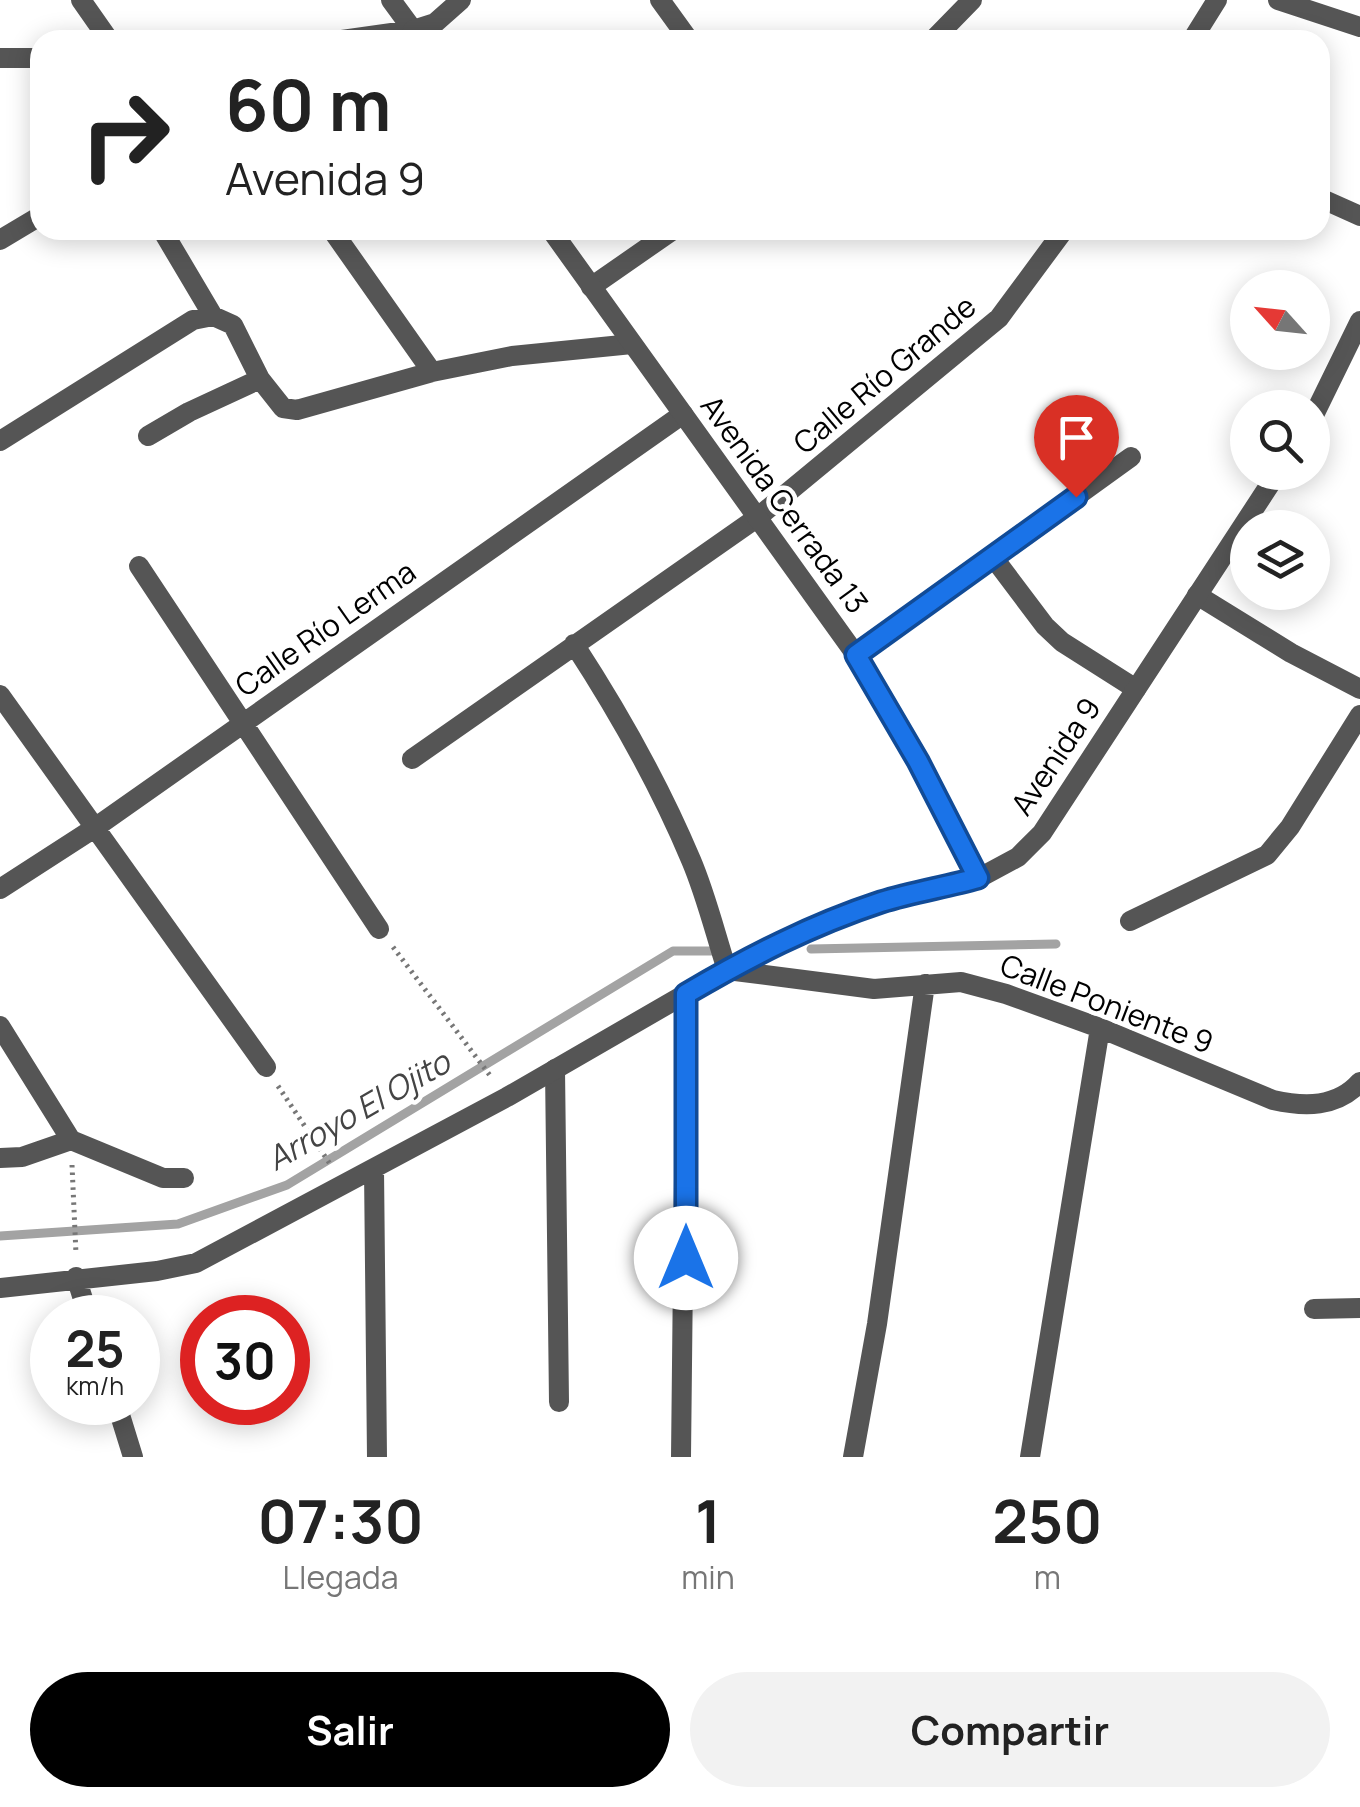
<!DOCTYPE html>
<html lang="es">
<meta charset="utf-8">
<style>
:root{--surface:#fff;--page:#f2f2f2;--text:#222;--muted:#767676;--accent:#000}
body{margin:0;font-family:Manrope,sans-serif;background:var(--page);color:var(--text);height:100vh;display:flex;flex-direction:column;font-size:38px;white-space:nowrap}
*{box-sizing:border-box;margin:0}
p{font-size:32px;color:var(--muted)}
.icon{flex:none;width:55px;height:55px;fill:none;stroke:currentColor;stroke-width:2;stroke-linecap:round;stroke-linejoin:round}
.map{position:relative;height:1457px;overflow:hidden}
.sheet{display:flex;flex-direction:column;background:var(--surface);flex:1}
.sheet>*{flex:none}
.hud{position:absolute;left:30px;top:30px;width:1300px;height:210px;border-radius:30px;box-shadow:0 5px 25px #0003;background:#fff;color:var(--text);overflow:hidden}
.needle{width:65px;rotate:297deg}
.fabs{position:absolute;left:1230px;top:270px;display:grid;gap:20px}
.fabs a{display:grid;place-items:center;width:100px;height:100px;border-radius:50%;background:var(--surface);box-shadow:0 5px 25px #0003;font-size:50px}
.speed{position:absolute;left:30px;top:1295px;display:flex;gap:20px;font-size:50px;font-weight:700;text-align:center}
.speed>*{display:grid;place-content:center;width:130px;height:130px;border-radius:50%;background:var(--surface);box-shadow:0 5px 25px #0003;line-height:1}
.speed small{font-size:25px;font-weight:400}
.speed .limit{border:15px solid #d22;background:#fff;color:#111}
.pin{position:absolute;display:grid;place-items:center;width:85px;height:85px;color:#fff;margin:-102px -42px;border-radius:50% 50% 50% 0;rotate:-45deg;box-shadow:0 0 10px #0007}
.pin .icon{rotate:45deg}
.me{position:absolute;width:110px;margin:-55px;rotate:0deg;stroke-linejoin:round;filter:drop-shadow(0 0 8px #0008)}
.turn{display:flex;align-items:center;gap:35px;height:210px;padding:0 30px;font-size:45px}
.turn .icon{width:130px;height:130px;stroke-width:2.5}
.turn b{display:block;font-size:70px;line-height:85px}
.eta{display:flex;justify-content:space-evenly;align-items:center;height:170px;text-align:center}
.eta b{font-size:60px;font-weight:700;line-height:70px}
.button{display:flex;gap:20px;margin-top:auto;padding:20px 30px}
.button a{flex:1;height:115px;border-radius:60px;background:var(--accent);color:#fff;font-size:40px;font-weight:700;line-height:115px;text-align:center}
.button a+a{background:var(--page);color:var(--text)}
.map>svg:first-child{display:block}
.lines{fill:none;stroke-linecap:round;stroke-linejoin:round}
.stream{stroke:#a3a3a3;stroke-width:9}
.path{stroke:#777;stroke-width:5;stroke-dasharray:2.5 5;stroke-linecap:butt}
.pedestrian{stroke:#555;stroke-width:20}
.minor{stroke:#555;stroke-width:20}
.tertiary{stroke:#555;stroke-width:20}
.route-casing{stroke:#114b97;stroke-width:25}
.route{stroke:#1a73e8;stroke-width:18}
.labels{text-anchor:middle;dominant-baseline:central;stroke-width:9;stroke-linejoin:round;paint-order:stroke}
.street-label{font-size:30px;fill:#000;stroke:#fff}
.water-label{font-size:32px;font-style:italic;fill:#444;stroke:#fff}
</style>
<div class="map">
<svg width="1360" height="1457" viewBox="0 0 1360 1457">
<rect width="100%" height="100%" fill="#fff"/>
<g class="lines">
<path class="stream" d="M811,949L1056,944
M0,1236L178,1224L287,1185L673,951H714"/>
<path class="path" d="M393,947L492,1078
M278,1086L330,1164
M72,1165L76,1254"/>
<path class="pedestrian" d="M555,1069L559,1402"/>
<path class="minor" d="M81,0L109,40
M660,0L689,40
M1278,0L1360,27
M342,40L413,30L391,0
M933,40L972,0
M1192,40L1217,0
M0,58H40
M1320,198L1360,216
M162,230L213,316
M332,230L432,372
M0,240L40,216
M591,287L673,230
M148,436L189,412L260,379
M0,441L193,320L213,316L233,325L260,379L283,408L297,410L432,372L512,356L632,344
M993,557L1045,626L1062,642L1136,689
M139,566L379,929
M1197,595L1291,653L1360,689
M574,644C619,713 659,784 691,860C706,895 715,933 727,970L807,929L882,902L979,878
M856,655L1131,457
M0,695L266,1067
M412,759L758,517L999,318L1064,230
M0,889L96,827L683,414
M1130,921L1267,855L1290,827L1360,715
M0,1026L71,1140
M0,1158L22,1157L71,1140L163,1178H184
M374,1169L377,1457
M76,1277L89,1318
M0,1288L157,1271L196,1263L507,1097L727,970L874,989L961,982L1006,994L1100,1028L1273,1100C1304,1107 1337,1108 1360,1082
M1314,1309L1360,1308
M116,1402L133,1457
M681,1457L686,994
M853,1457L877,1324L925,984
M1030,1457L1100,1028"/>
<path class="tertiary" d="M419,40L413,30L435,23L461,0
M551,230L856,655L918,761L979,878L1018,857L1042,833L1278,472
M1312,419L1360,321"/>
</g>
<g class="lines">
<defs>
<path id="route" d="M686,1258V994C749,957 811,925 881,902C913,892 946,887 978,878L918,761L856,655L1076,497"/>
</defs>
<use href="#route" class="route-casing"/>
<use href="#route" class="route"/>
</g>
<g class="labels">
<g class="street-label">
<text transform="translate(884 374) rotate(-40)">Calle Río Grande</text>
<text transform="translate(785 504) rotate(54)">Avenida Cerrada 13</text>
<text transform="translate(325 628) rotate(-35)">Calle Río Lerma</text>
<text transform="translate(1055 756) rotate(-56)">Avenida 9</text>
<text transform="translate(1107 1003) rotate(21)">Calle Poniente 9</text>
</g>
<g class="water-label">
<text transform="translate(358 1110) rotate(-30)">Arroyo El Ojito</text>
</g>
</g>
</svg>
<div class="fabs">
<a><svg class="needle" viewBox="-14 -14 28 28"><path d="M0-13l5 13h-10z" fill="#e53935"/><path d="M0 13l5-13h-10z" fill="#767676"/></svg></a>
<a><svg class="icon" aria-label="search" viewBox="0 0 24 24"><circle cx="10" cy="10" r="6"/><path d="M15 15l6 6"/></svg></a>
<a><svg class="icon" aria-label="layers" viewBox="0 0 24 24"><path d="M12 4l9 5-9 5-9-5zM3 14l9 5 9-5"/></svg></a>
</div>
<div class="speed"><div>25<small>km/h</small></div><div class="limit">30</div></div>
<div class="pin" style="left:1076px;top:497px;background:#d93025"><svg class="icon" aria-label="arrive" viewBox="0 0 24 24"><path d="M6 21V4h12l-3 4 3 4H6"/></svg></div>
<svg class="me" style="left:686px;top:1258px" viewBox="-20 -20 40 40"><circle r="19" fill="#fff"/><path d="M0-13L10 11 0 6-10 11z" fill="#1a73e8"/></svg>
<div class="hud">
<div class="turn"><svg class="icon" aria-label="right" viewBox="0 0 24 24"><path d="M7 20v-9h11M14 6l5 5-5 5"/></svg><div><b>60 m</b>Avenida 9</div></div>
</div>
</div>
<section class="sheet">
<div class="eta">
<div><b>07:30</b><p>Llegada</p></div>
<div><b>1</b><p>min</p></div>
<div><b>250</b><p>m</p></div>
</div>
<div class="button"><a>Salir</a><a>Compartir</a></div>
</section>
